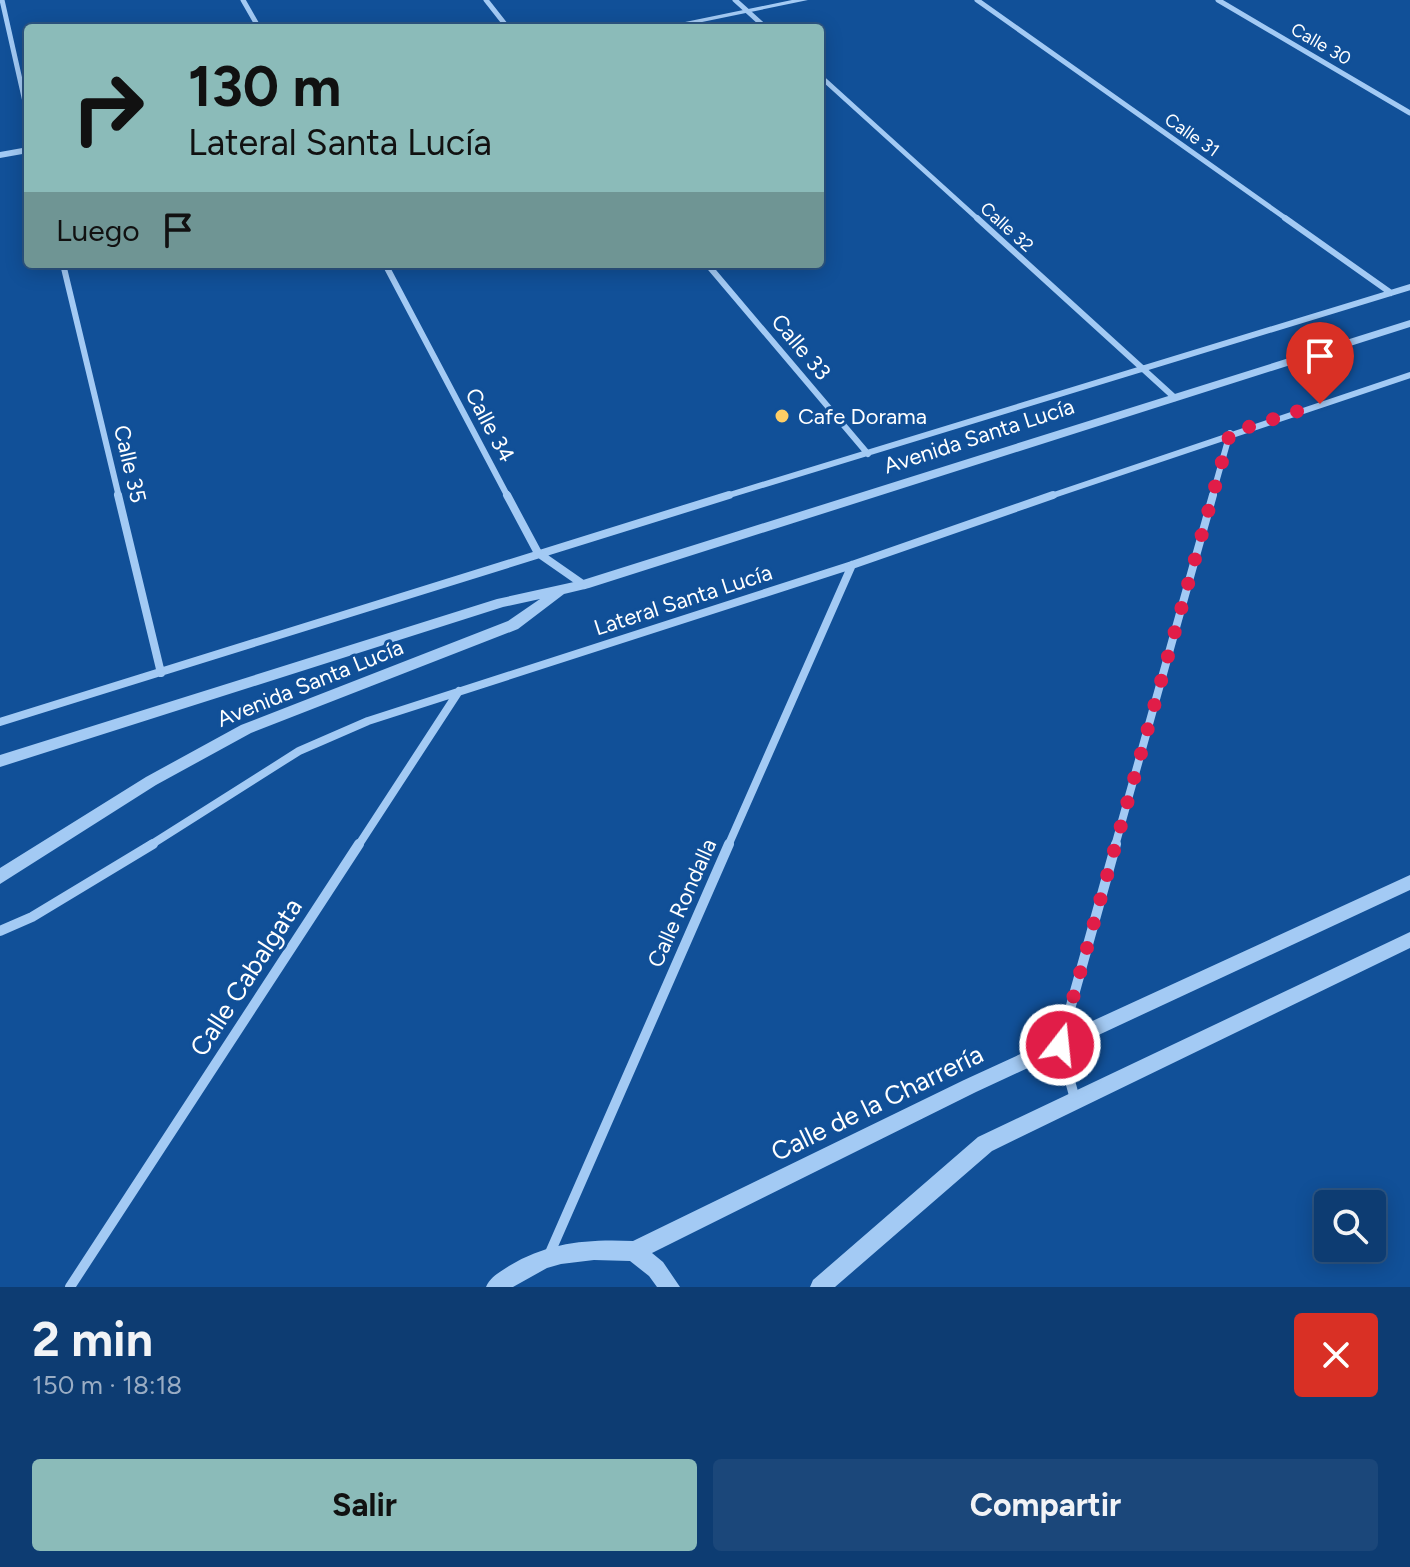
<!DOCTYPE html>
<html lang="es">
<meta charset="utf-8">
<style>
:root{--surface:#0d3c72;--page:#1b477a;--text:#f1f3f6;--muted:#9aadc4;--line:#2d5684;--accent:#8bbbb9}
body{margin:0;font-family:Figtree,sans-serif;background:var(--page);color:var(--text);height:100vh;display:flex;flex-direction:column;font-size:30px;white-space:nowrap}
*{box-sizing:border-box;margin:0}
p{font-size:26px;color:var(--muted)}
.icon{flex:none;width:44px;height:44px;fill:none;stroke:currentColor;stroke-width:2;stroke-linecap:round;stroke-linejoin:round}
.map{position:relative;height:1287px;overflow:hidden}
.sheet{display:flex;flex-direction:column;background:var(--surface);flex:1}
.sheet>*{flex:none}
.top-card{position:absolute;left:24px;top:24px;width:800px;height:244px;border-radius:8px;box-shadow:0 4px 20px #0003,0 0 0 2px var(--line);background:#8bbbb9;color:#111;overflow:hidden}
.tools{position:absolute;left:1314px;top:1190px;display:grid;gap:16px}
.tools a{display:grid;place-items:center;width:72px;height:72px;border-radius:8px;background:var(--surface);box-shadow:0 4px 20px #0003,0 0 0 2px var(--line);font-size:40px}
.pin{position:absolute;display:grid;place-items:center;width:68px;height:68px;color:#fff;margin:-82px -34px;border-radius:50% 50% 50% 0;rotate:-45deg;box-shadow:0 0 8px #0007}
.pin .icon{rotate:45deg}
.me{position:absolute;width:88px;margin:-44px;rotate:16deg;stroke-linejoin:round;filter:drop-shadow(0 0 6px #0008)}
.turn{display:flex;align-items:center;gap:28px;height:168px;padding:0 32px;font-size:36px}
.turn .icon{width:104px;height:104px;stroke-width:2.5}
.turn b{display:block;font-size:56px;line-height:68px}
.then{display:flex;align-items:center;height:76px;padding:0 32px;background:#0003;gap:16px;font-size:30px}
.round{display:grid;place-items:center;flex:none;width:84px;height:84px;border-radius:8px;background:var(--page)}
.overview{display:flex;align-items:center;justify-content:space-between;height:136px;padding:0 32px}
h1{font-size:48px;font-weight:700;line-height:60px}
.action{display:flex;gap:16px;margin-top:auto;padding:16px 32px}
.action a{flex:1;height:92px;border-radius:8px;background:var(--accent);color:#111;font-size:32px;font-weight:700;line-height:92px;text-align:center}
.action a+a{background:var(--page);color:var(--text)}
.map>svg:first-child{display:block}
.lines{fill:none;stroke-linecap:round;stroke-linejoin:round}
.minor-far3{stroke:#a3caf4;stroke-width:5}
.minor-far2{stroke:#a3caf4;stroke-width:6}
.minor-far1{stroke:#a3caf4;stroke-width:8}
.minor{stroke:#a3caf4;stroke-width:10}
.tertiary{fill:#a3caf4;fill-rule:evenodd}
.route{stroke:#e11d48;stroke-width:14;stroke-dasharray:0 25.2}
.poi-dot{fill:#ffce65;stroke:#115098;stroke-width:3}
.labels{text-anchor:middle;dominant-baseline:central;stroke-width:6;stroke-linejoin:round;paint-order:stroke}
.far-street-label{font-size:18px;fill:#fff;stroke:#115098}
.street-label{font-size:22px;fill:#fff;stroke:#115098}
.poi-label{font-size:22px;fill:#fff;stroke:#115098;text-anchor:start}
.near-street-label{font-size:26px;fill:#fff;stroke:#115098}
</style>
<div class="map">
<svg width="1410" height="1287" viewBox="0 0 1410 1287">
<rect width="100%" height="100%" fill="#115098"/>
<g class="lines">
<path class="minor-far3" d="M2,0L28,115
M243,0L259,28
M486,0L508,28
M735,0L766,28
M977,0L1288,220
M1218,0L1410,113
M820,76L979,220"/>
<path class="minor-far2" d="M977,218L1175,398
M1285,218L1391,293
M63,264L119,497
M385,264L508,497
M707,264L868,454
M723,497L1410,287
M1048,497L1410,375
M1212,497L1230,433"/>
<path class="minor-far1" d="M118,495L161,673
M507,495L538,553L584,585
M0,722L729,495
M149,846L299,751L368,721L852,565L1053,495
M358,846L459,691
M728,846L852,565
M1115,846L1213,495"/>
<path class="minor" d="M0,931L32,917L153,844
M1075,1099L1060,1045L1116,844
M549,1255L729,844
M70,1287L359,844"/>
<path class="tertiary" d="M792,0H808L673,28H656Z
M28,147V153L0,158V152Z
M1410,320V327L589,588L564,594L518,629L251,733L156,785L0,884V868L146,777L241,725L508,621L540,599L503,607L0,767V755L497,599L583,580Z
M1410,875V890L976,1092L652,1253L663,1262L680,1287H657L649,1276L630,1261L594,1260L561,1264L547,1268L513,1287H486C490,1277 500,1272 509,1266C549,1242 588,1239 633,1241L964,1080Z
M1410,932V948L992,1151L835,1287H810L813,1280L978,1137Z"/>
</g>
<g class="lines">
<path class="route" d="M1060,1045L1230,433L1320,404"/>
</g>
<circle class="poi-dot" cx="782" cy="416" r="8"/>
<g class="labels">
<g class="far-street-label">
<text transform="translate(1321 44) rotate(30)">Calle 30</text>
<text transform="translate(1192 135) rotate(35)">Calle 31</text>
<text transform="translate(1007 227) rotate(42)">Calle 32</text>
</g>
<g class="street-label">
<text transform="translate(801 347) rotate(50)">Calle 33</text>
<text transform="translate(490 425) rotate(62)">Calle 34</text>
<text transform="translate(979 436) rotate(-18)">Avenida Santa Lucía</text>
<text transform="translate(130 464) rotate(77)">Calle 35</text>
<text transform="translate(683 600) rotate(-18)">Lateral Santa Lucía</text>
<text transform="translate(310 683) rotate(-22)">Avenida Santa Lucía</text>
<text transform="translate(682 903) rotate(-66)">Calle Rondalla</text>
</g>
<g class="poi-label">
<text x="798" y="416">Cafe Dorama</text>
</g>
<g class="near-street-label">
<text transform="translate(246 977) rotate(-57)">Calle Cabalgata</text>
<text transform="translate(877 1103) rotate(-26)">Calle de la Charrería</text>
</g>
</g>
</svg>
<div class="tools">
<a><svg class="icon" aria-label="search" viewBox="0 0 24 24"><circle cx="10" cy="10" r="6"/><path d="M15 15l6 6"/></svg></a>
</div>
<div class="pin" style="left:1320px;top:404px;background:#d93025"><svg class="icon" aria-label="arrive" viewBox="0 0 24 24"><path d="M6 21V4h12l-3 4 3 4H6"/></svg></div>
<svg class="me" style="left:1060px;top:1045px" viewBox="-20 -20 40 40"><circle r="17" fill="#e11d48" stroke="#fff" stroke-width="3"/><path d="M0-11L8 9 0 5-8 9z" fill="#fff"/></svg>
<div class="top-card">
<div class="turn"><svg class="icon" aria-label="right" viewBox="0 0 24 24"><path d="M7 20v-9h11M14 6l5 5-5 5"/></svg><div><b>130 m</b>Lateral Santa Lucía</div></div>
<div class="then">Luego<svg class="icon" aria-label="arrive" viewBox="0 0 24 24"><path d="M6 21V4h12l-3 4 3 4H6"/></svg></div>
</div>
</div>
<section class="sheet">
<div class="overview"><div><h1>2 min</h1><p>150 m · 18:18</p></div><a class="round" style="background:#d93025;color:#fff"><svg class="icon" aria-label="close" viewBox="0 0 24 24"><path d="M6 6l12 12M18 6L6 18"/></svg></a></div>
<div class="action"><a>Salir</a><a>Compartir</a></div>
</section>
